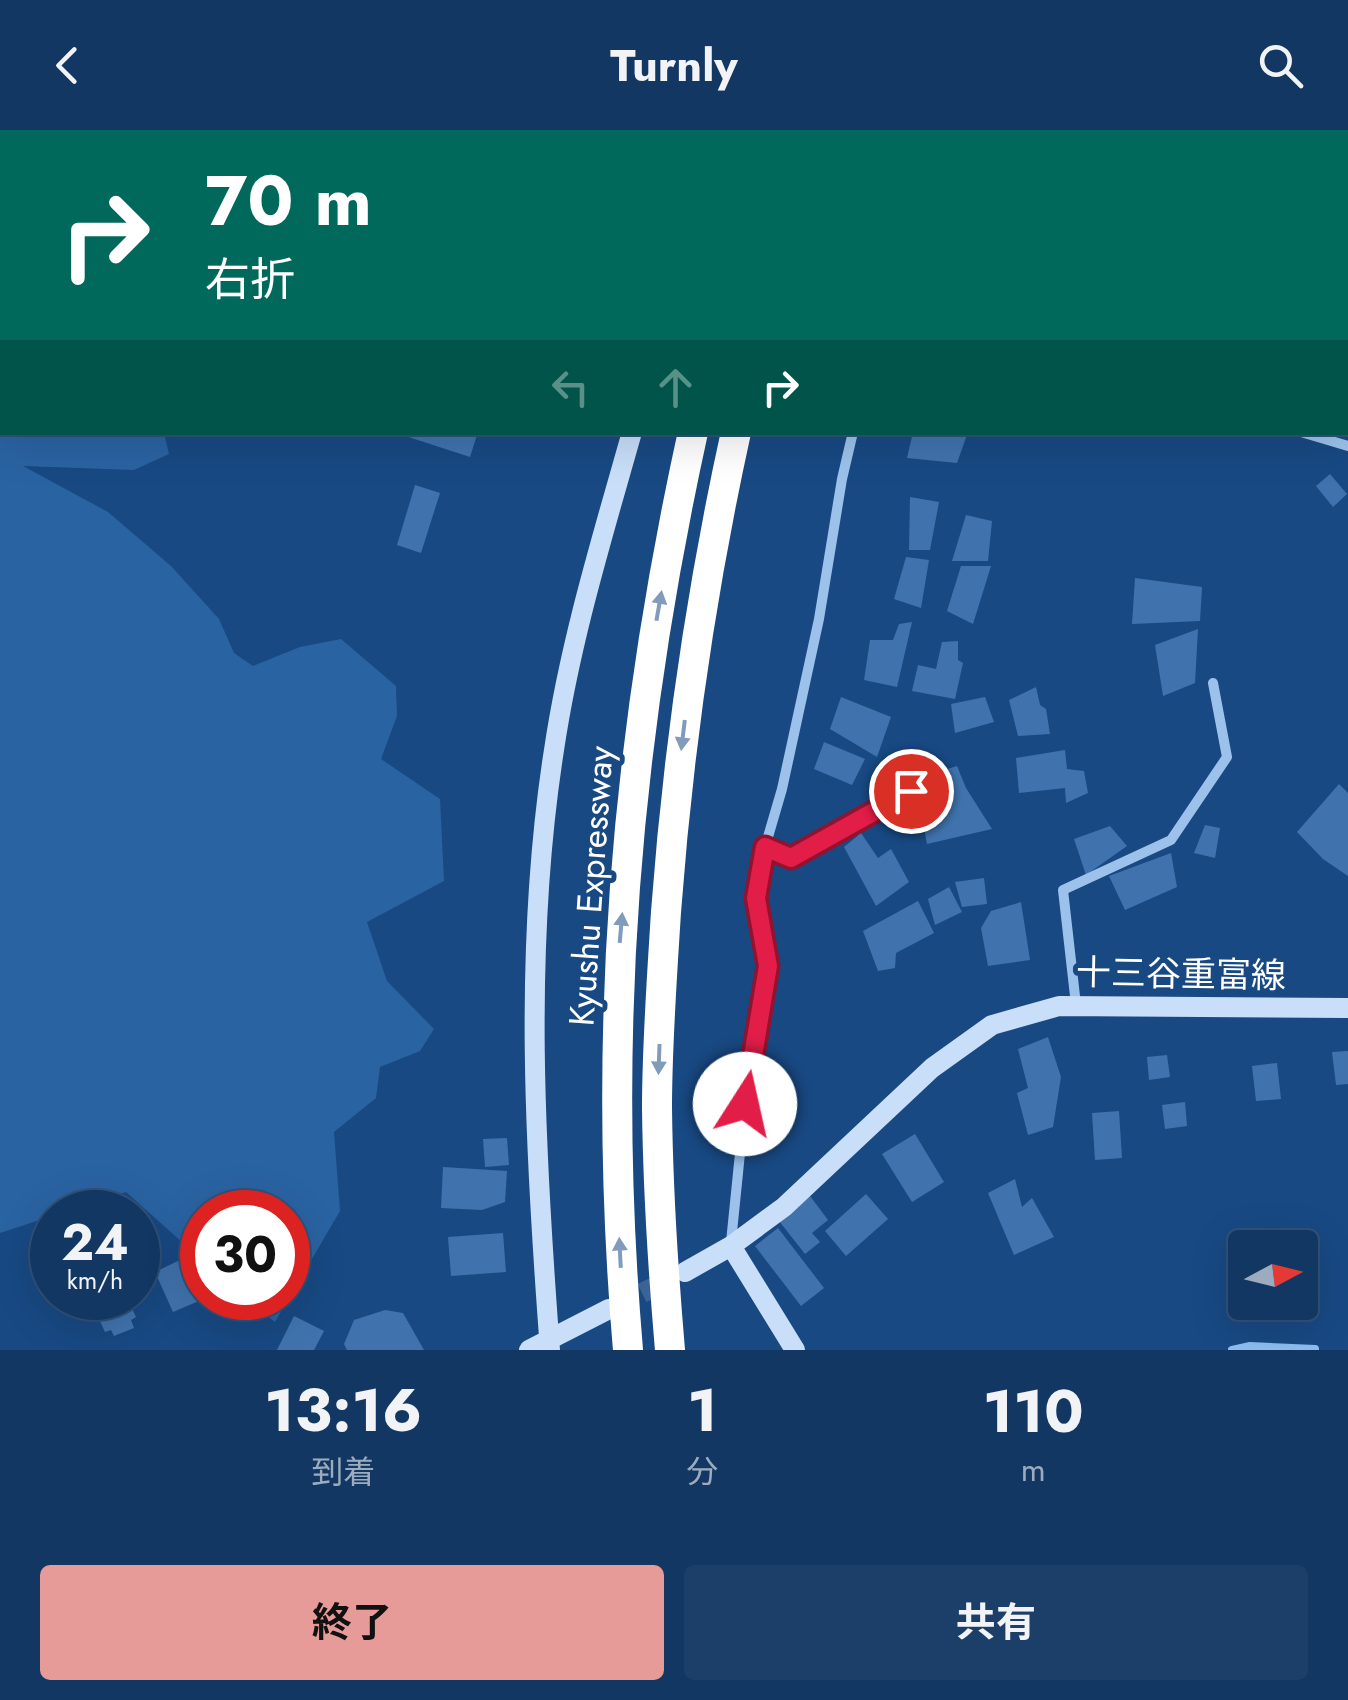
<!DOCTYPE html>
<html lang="ja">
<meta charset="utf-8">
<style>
:root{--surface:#123762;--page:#1b3f68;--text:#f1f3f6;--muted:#9cacbe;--line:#315177;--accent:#e69b98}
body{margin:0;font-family:Jost,"Noto Sans JP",sans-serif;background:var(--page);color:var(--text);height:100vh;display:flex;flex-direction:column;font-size:38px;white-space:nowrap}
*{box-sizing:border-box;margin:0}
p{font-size:32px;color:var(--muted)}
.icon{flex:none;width:55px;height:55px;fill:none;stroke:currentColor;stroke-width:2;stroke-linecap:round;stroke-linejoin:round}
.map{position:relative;height:1220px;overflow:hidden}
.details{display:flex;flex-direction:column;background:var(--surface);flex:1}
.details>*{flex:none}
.guide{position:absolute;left:0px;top:0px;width:1350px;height:305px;box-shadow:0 10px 40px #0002,0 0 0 2px var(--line);background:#00695c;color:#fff;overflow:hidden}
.needle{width:65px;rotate:83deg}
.fabs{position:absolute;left:1228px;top:1100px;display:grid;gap:20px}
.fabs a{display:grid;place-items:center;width:90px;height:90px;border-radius:10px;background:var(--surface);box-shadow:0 10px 40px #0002,0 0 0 2px var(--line);font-size:50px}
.speed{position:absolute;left:30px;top:1060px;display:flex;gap:20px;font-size:50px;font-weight:700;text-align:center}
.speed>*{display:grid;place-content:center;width:130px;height:130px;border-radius:50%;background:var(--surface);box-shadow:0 10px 40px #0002,0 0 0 2px var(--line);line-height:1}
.speed small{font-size:25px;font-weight:400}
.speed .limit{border:15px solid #d22;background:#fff;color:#111}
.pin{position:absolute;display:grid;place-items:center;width:85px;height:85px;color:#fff;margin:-42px;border:5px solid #fff;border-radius:50%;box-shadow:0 2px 10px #0007}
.me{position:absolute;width:110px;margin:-55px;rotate:10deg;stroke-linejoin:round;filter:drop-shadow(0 0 8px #0008)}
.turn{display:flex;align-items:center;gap:35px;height:210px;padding:0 40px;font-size:45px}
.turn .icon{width:130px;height:130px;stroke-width:2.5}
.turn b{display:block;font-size:70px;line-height:85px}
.lanes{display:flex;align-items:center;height:95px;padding:0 40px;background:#0003;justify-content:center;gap:50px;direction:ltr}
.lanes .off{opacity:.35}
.eta{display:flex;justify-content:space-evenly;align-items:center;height:170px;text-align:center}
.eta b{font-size:60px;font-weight:700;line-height:70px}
.action{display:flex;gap:20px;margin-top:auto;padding:20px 40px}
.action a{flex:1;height:115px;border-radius:10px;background:var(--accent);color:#111;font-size:40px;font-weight:700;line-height:115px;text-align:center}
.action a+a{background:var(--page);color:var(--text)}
header{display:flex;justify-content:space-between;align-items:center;height:130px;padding:0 40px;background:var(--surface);font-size:45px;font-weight:700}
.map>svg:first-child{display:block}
.green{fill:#2a63a2}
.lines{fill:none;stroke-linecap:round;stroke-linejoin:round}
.stream{stroke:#8ebdef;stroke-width:8}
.building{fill:#4073ad}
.secondary-tunnel{stroke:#3b6496;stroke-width:20;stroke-dasharray:20 10;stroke-linecap:butt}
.path{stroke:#9cc2ec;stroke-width:5;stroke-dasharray:5 8;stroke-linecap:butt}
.street{stroke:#9cc2ec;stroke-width:10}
.secondary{stroke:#c8def9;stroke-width:20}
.highway{stroke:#fff;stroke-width:30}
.oneway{fill:#809bbb}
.route-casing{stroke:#92132f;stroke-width:25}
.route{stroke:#e11d48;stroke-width:18}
.labels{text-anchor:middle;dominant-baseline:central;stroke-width:10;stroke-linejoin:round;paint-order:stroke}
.street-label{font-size:35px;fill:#fff;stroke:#184983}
</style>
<header><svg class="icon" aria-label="back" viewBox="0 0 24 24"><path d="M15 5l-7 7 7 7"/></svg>Turnly<svg class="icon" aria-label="search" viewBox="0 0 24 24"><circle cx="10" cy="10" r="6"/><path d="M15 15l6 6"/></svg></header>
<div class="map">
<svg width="1348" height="1220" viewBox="0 0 1348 1220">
<rect width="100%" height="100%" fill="#184983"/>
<path class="green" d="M0,0H437L2,2V302L164,303L169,324L134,340L23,336L108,382L171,436L219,489L234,523L253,536L300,517L341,509L396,556L397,586L381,629L440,669L444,751L367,792L387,851L434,899L420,921L380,937L376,968L334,1002L340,1081L275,1192L245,1168H288V1082H202V1130L126,1062L64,1082H52V1086L0,1103Z"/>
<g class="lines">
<path class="stream" d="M1232,1220L1250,1216L1315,1219"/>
</g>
<path class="building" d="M393,302H478L470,327Z
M913,302H968L957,333L907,328Z
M1330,344L1347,364L1333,377L1316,356Z
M415,355L440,363L421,423L397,415Z
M910,367L939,372L930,420H909Z
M966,385L992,391L988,431H952Z
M906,427L929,430L921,478L894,469Z
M961,436H991L973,494L947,481Z
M1135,448L1202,457L1200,491L1132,494Z
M912,492L897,557L864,550L870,510H893L899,494Z
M1198,499L1195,553L1163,566L1155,515Z
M958,511V530L963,533L955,569L912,561L918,535L936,539L942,512Z
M1036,557L1040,575L1046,579L1050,604L1018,606L1009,570Z
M841,567L891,587L877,627L830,599Z
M985,567L994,592L955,603L951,574Z
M824,612L865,629L852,655L814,639Z
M1065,620L1067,639L1084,641L1088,663L1066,673L1065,658L1019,663L1016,628Z
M957,636L966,658L992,699L927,714L920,677L925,660L941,641Z
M1339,654L1348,663V746L1323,729L1297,702Z
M1205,695L1220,698L1215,728L1194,723Z
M1110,696L1127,716L1086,745L1074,709Z
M861,703L878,728L891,719L909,752L876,776L844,717Z
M1171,723L1177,757L1125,780L1109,746Z
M984,748L987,774L962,777L955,752Z
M949,757L962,782L935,795L928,769Z
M918,771L934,803L896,823L895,838L878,841L863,801Z
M1021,772L1030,830L988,836L981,798L991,781Z
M1048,907L1061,947L1053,997L1028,1005L1017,963L1028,958L1018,919Z
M1348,921V954L1336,955L1332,922Z
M1167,925L1170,947L1149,950L1147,927Z
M1277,933L1281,969L1256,971L1252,936Z
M1185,972L1187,996L1165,999L1162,975Z
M1119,981L1122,1028L1095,1030L1092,983Z
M915,1004L944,1052L912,1072L882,1024Z
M507,1008L509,1035L485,1037L483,1009Z
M443,1037L507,1041L505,1072L482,1080L441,1078Z
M1015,1049L1022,1077L1032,1068L1054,1107L1014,1125L988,1063Z
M866,1064L888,1089L846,1126L825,1101Z
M810,1066L828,1090L812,1103L820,1112L805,1124L779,1091Z
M778,1098L824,1158L801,1176L755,1116Z
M503,1103L506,1142L451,1146L448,1107Z
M180,1130L199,1171L173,1182L155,1142Z
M89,1168H127L136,1187L131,1190L134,1198L114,1206L111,1200L105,1202Z
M385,1180L403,1183L424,1220H347L344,1214L354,1190Z
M294,1186L324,1201L314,1220H277Z"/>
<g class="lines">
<path class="secondary-tunnel" d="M615,1176L675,1147"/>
<path class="path" d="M1348,89V87"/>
<path class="street" d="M942,2L943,0
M1256,2L1257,0
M1301,302L1348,316
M765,717L791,728L911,661
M1076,875L1063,760L1171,710L1227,627L1213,553
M731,1112L745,974L769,836L756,768L765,717L782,659L819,489L842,349L853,302"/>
<path class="secondary" d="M715,2L716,0
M731,1116L795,1220
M685,1142L731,1116L784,1077L932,938L992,895L1059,876L1348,878
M529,1220L609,1179
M550,1220C535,1022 523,817 554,620C570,512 602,408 632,302"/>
<path class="highway" d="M771,2V0
M816,2L817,0
M628,1220C601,905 625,611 693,302
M670,1220C663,1139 658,1059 657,978C657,913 662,847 666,782C678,620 701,461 736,302"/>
</g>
<defs><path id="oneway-solid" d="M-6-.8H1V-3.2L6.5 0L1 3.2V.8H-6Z" transform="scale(2.5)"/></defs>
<g class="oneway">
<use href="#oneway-solid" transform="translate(659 476) rotate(-80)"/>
<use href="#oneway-solid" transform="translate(683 605) rotate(97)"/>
<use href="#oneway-solid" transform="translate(621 798) rotate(-85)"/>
<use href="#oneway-solid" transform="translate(659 929) rotate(92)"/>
<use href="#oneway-solid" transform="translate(620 1123) rotate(-93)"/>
</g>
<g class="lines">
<defs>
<path id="route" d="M745,974L768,836L756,768L765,717L791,728L911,661"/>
</defs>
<use href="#route" class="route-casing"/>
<use href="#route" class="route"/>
</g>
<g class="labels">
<g class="street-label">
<text transform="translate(591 756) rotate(-86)">Kyushu Expressway</text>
<text transform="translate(1181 844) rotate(1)">十三谷重富線</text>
</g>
</g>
</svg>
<div class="fabs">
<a><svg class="needle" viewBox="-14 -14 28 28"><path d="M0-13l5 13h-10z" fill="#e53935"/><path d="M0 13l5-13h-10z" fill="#9cacbe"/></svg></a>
</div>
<div class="speed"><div>24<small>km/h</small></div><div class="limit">30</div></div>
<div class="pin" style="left:911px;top:661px;background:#d93025"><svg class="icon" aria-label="arrive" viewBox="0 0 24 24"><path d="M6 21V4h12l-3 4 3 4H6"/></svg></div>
<svg class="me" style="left:745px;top:974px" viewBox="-20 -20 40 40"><circle r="19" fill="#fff"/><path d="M0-13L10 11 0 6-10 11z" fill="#e11d48"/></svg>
<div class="guide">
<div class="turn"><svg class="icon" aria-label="right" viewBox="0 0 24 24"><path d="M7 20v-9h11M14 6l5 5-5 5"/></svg><div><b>70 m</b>右折</div></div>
<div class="lanes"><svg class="icon off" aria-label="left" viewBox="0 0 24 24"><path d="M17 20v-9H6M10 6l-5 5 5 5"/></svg><svg class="icon off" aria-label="ahead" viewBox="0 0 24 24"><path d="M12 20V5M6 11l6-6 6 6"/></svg><svg class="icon" aria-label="right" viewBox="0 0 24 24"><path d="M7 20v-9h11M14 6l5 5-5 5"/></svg></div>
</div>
</div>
<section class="details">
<div class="eta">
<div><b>13:16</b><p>到着</p></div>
<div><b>1</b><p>分</p></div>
<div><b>110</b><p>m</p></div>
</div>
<div class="action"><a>終了</a><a>共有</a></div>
</section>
